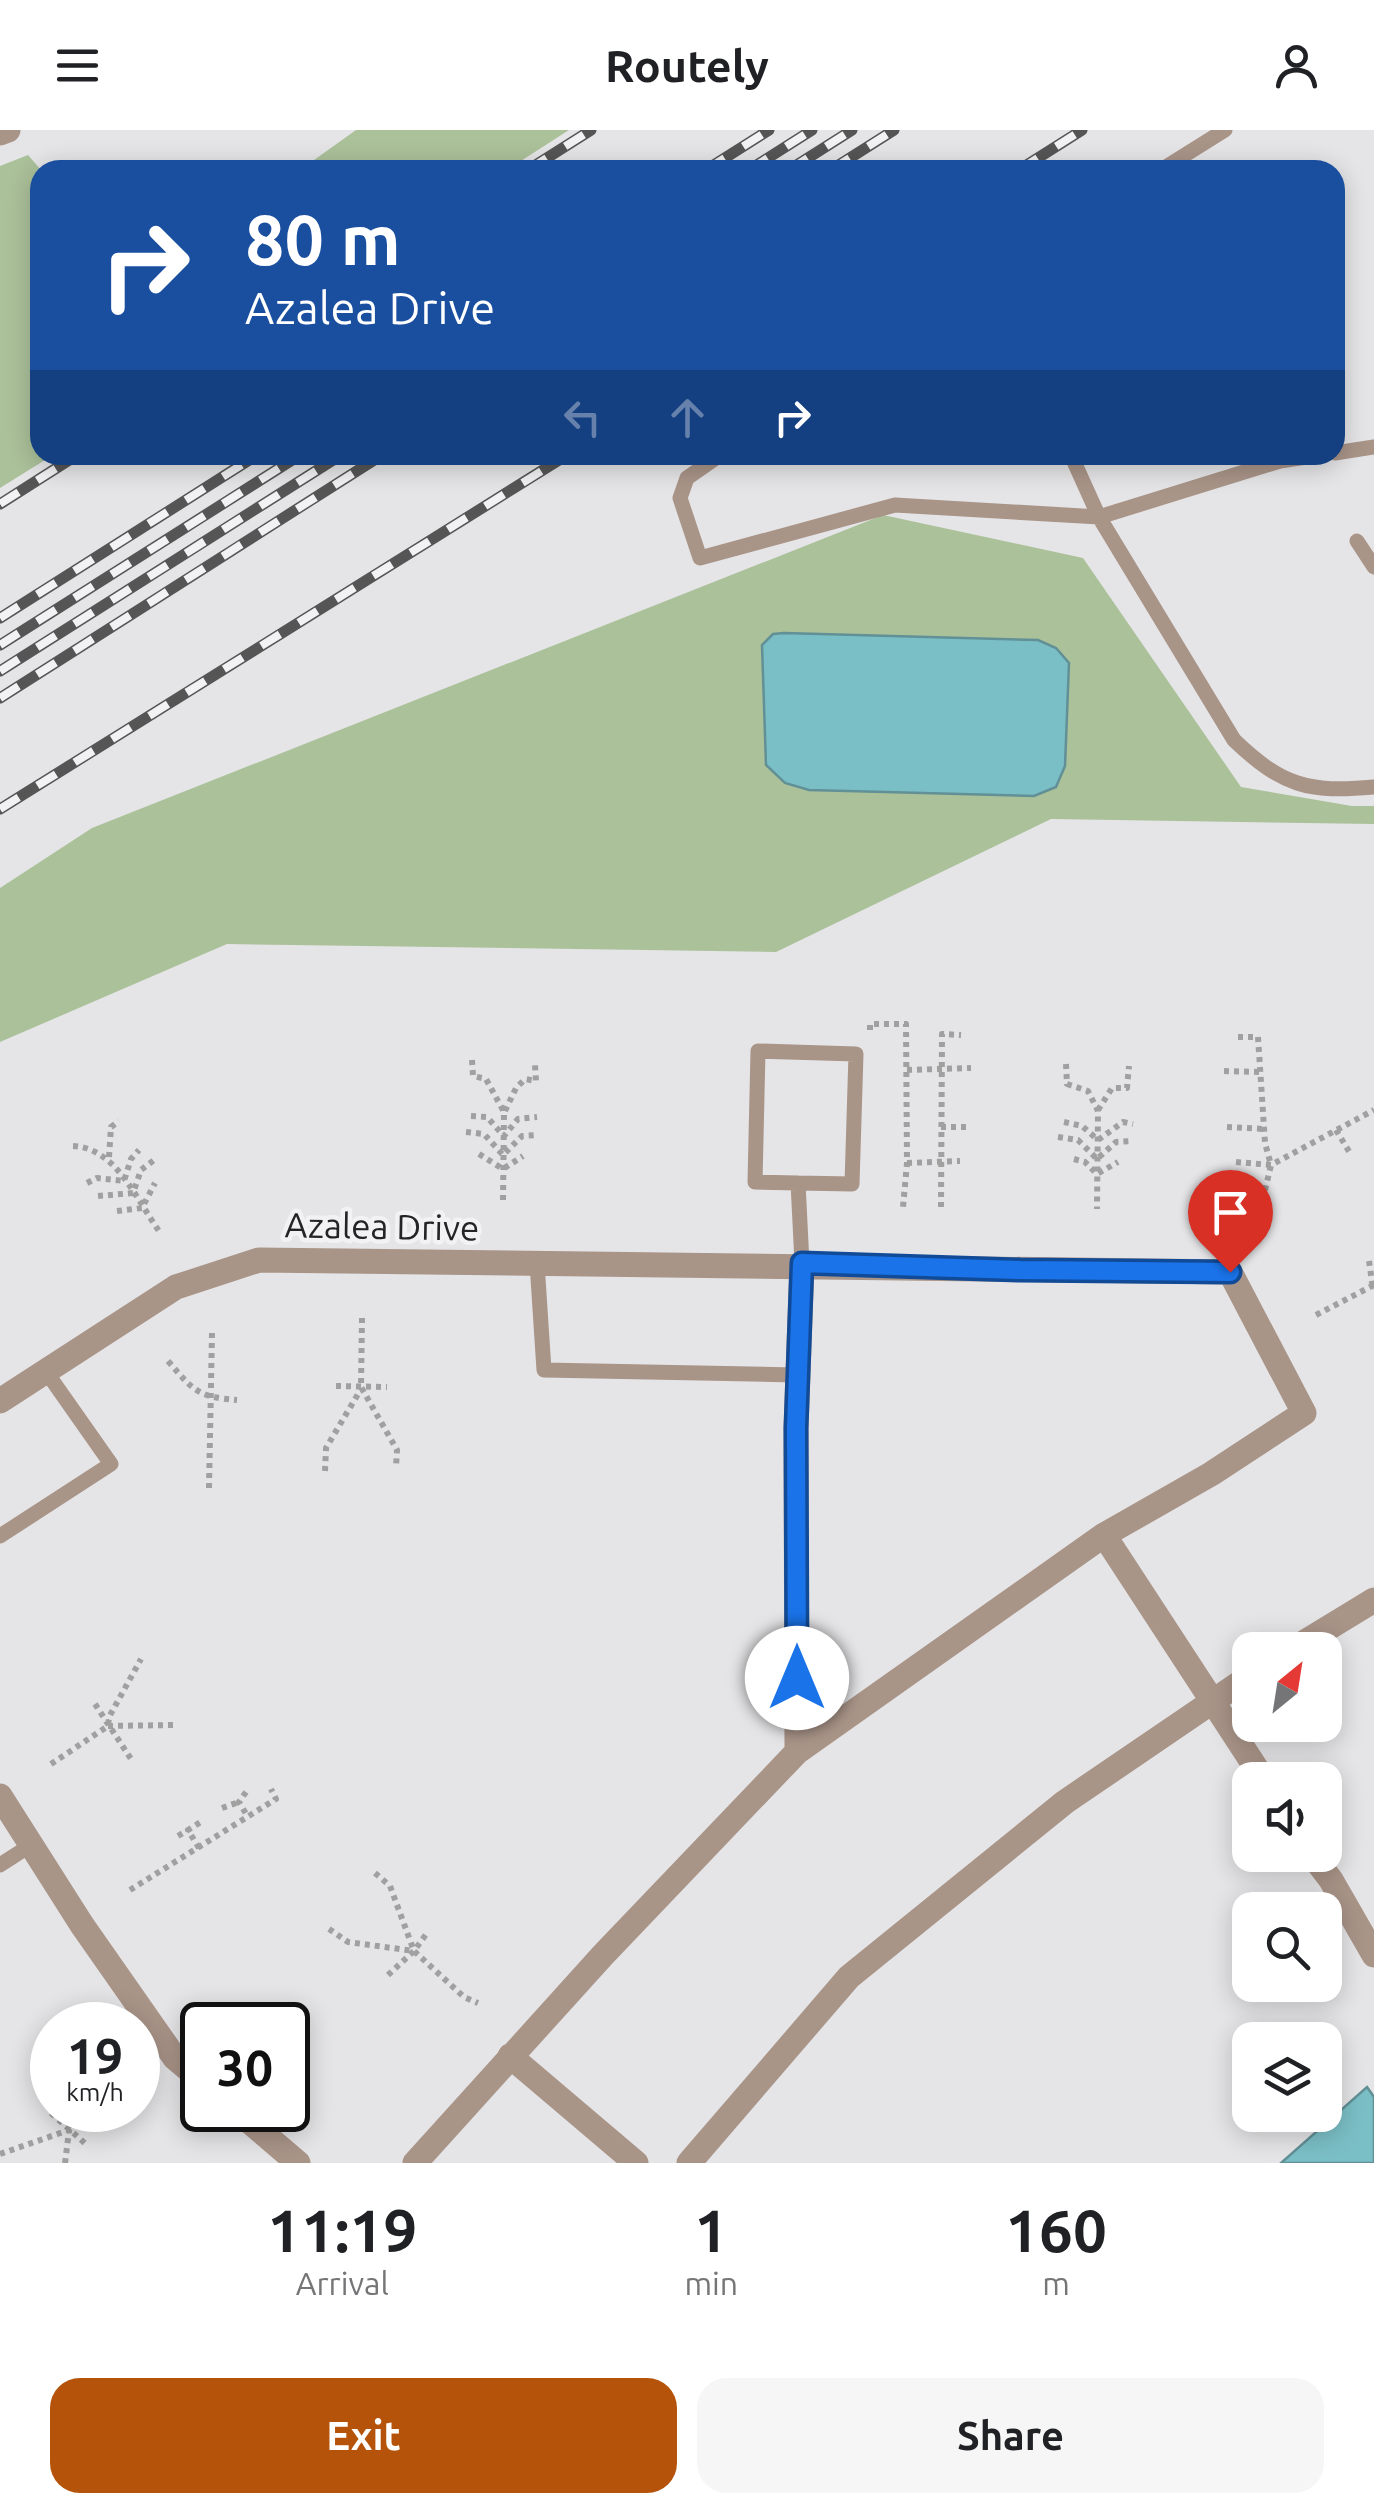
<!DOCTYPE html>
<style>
:root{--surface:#fff;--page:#f6f6f6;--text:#202124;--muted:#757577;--accent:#b45309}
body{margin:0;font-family:Ubuntu,sans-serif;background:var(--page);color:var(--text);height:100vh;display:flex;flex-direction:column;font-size:38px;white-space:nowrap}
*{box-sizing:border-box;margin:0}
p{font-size:32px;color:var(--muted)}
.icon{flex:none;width:55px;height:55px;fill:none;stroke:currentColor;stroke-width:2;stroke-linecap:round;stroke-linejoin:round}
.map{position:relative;height:2033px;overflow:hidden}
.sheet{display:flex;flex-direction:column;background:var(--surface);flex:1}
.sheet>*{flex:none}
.top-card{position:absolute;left:30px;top:30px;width:1315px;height:305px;border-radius:30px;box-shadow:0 5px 25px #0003;background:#1a4fa0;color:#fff;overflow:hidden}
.needle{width:65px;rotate:30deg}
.controls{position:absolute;left:1232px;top:1502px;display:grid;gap:20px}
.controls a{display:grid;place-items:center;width:110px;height:110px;border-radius:20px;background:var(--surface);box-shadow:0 5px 25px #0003;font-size:50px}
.speed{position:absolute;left:30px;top:1872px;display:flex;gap:20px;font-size:50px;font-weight:700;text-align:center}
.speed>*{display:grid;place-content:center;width:130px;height:130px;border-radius:50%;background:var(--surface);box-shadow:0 5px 25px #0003;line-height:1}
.speed small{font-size:25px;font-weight:400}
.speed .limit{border:5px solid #111;border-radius:15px;background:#fff;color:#111}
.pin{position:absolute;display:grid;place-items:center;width:85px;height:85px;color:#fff;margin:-102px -42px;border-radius:50% 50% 50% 0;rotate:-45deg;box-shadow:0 0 10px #0007}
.pin .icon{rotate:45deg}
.me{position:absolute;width:110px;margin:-55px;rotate:0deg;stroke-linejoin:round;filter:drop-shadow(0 0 8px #0008)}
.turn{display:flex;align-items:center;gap:35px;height:210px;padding:0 50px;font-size:45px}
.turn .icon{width:130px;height:130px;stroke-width:2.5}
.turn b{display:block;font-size:70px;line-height:85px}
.lanes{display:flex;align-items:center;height:95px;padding:0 50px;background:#0003;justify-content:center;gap:50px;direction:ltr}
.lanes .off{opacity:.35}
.eta{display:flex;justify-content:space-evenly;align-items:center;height:170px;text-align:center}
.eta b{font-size:60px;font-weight:600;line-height:70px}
.button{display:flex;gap:20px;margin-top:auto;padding:20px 50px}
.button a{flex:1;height:115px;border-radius:30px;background:var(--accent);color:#fff;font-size:40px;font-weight:600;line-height:115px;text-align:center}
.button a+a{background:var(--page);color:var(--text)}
header{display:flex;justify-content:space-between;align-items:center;height:130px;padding:0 50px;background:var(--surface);font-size:45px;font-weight:600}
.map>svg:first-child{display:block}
.green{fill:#abc19a}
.water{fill:#7bbfc6;stroke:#619096;stroke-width:2.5}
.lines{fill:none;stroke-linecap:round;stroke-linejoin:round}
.path{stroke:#a0a0a1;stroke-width:6;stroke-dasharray:5 5;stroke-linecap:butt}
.lane{stroke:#a99488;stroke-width:15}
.street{stroke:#a99488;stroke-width:25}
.rail-casing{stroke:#555556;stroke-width:11}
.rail{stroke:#f2f2f4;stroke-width:8;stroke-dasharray:22;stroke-linecap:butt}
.route-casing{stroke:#114b97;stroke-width:25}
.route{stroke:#1a73e8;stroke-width:18}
.labels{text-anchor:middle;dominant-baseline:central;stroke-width:9;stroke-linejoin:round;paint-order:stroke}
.street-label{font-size:35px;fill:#242425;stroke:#f2f2f4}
</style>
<header><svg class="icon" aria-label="menu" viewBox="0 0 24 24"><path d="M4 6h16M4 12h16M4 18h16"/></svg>Routely<svg class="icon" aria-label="person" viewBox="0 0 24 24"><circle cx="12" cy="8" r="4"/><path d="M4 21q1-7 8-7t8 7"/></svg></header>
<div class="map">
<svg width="1374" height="2033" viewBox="0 0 1374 2033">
<rect width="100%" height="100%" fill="#e5e5e7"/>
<path class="green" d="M356,0H569L507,40H300Z
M28,25L41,40L40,325H53L0,358V36Z
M883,385L1083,428L1241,657L1352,676H1374V694L1051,689L776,822L227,814L0,912V758L92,698Z"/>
<path class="water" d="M784,503L1038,510L1056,518L1069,533L1065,636L1056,657L1034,666L809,660L785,653L766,635L762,515L773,504Z
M1367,1957L1374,1967V2033H1281Z"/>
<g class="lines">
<path class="path" d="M870,900V894H906L907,1033L903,1077
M1238,907H1258L1265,1013L1271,1035L1260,1081
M472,930L473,946L486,949L504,982L503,1071
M1066,934L1067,954L1088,961L1098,981L1097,1079
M907,940L971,938
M1224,941L1260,942
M1098,980L1112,958H1127L1129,936
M505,981L516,958L525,949L536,951L535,935
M471,986L487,987L504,1006L518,989L537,987
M1064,992L1082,996L1098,1010L1123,992L1133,994
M941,997H969
M1227,997L1264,999
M1336,1000L1350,1023
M466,1002L484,1004L503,1025L522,1006L538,1005
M1058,1007L1078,1010L1097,1029L1116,1012L1133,1011
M73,1016C116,1018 136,1069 159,1101
M479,1024L503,1039L523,1026
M109,1027L111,997L119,991
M1074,1029L1085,1032L1097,1044L1118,1032
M1236,1032L1271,1035L1374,980
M907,1033L960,1031
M87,1053L97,1048L124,1051L131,1029L139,1020
M98,1066L133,1063L141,1040L154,1030
M941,1077L942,904L961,905
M117,1081L142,1078L155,1053
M1369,1131L1373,1159
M1316,1185L1374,1155
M362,1188L361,1257L397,1320L396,1337
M168,1231C193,1260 197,1267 237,1270
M336,1256L387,1257
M325,1341L326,1318L361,1259
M209,1358L212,1203
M95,1574L131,1629
M108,1596L174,1595
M51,1634L108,1596L109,1587L141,1529
M246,1662L239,1672L248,1687
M222,1678L239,1672
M178,1706L188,1700
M199,1718L188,1700L204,1690
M375,1743L390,1756L414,1821
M130,1760L276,1669L271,1659
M329,1799L348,1812L414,1821L464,1867L478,1873
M388,1845L414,1821L427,1803
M51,1983L88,2016
M0,2024L69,2000L87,1980
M65,2033L69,2001"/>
<path class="lane" d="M1161,40L1225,0
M1335,323L1374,317
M720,325L687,348L680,368L700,428L895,375L1099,387L1280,331L1320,325
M1071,325L1099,387L1234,610C1282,656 1308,663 1374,657
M1357,411L1374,437
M798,1053L852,1054L856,924L758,921L755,1052L798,1053L802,1133
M537,1133L544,1240L797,1245
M0,1406L111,1334L45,1240
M0,1735L31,1715"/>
<path class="street" d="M0,3L8,0
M0,1271L176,1157L259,1130C582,1134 906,1135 1230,1142L1304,1283L1211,1344L1104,1405L797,1622L603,1825L415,2033
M1104,1405L1264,1650
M1292,1520L1374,1470
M797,1622L796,1298L802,1133
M0,1666L82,1795L175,1928L202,1951
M1312,1725L1331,1750L1374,1825
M510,1926L636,2033
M236,1980L298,2033
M689,2033L849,1847L1065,1672L1250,1546"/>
<defs>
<path id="rail" d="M528,40L591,0
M706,40L769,0
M749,40L812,0
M789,40L852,0
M831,40L894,0
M1019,40L1082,0
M0,374L77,325
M0,488L257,325
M0,515L300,325
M0,541L341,325
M0,568L382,325
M0,679L567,325"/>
</defs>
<use href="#rail" class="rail-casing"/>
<use href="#rail" class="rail"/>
</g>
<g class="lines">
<defs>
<path id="route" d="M797,1548L796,1298L802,1133L1020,1140L1230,1142"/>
</defs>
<use href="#route" class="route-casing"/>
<use href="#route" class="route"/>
</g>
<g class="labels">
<g class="street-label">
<text transform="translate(382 1096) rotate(1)">Azalea Drive</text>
</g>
</g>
</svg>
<div class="controls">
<a><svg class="needle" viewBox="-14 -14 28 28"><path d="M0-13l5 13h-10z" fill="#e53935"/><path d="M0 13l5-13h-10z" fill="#757577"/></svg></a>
<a><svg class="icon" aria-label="sound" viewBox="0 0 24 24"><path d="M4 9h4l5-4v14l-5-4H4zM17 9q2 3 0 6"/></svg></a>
<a><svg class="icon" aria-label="search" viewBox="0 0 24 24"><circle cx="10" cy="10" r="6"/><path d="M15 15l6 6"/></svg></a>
<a><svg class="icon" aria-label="layers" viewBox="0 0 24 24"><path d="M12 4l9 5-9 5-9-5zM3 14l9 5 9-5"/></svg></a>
</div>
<div class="speed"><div>19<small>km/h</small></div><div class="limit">30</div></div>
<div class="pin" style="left:1230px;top:1142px;background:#d93025"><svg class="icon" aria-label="arrive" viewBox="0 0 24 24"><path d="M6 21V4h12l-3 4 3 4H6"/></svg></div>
<svg class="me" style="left:797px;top:1548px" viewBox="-20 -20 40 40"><circle r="19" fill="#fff"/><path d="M0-13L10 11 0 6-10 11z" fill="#1a73e8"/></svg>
<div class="top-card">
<div class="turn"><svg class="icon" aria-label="right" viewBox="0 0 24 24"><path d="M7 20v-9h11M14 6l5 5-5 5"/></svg><div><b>80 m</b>Azalea Drive</div></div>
<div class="lanes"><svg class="icon off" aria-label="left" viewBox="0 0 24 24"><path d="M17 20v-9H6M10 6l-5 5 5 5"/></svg><svg class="icon off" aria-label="ahead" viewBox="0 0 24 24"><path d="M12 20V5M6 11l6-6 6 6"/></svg><svg class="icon" aria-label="right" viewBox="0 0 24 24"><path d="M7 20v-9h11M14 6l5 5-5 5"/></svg></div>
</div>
</div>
<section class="sheet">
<div class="eta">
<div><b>11:19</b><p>Arrival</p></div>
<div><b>1</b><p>min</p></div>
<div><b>160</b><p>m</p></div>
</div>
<div class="button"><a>Exit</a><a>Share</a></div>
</section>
